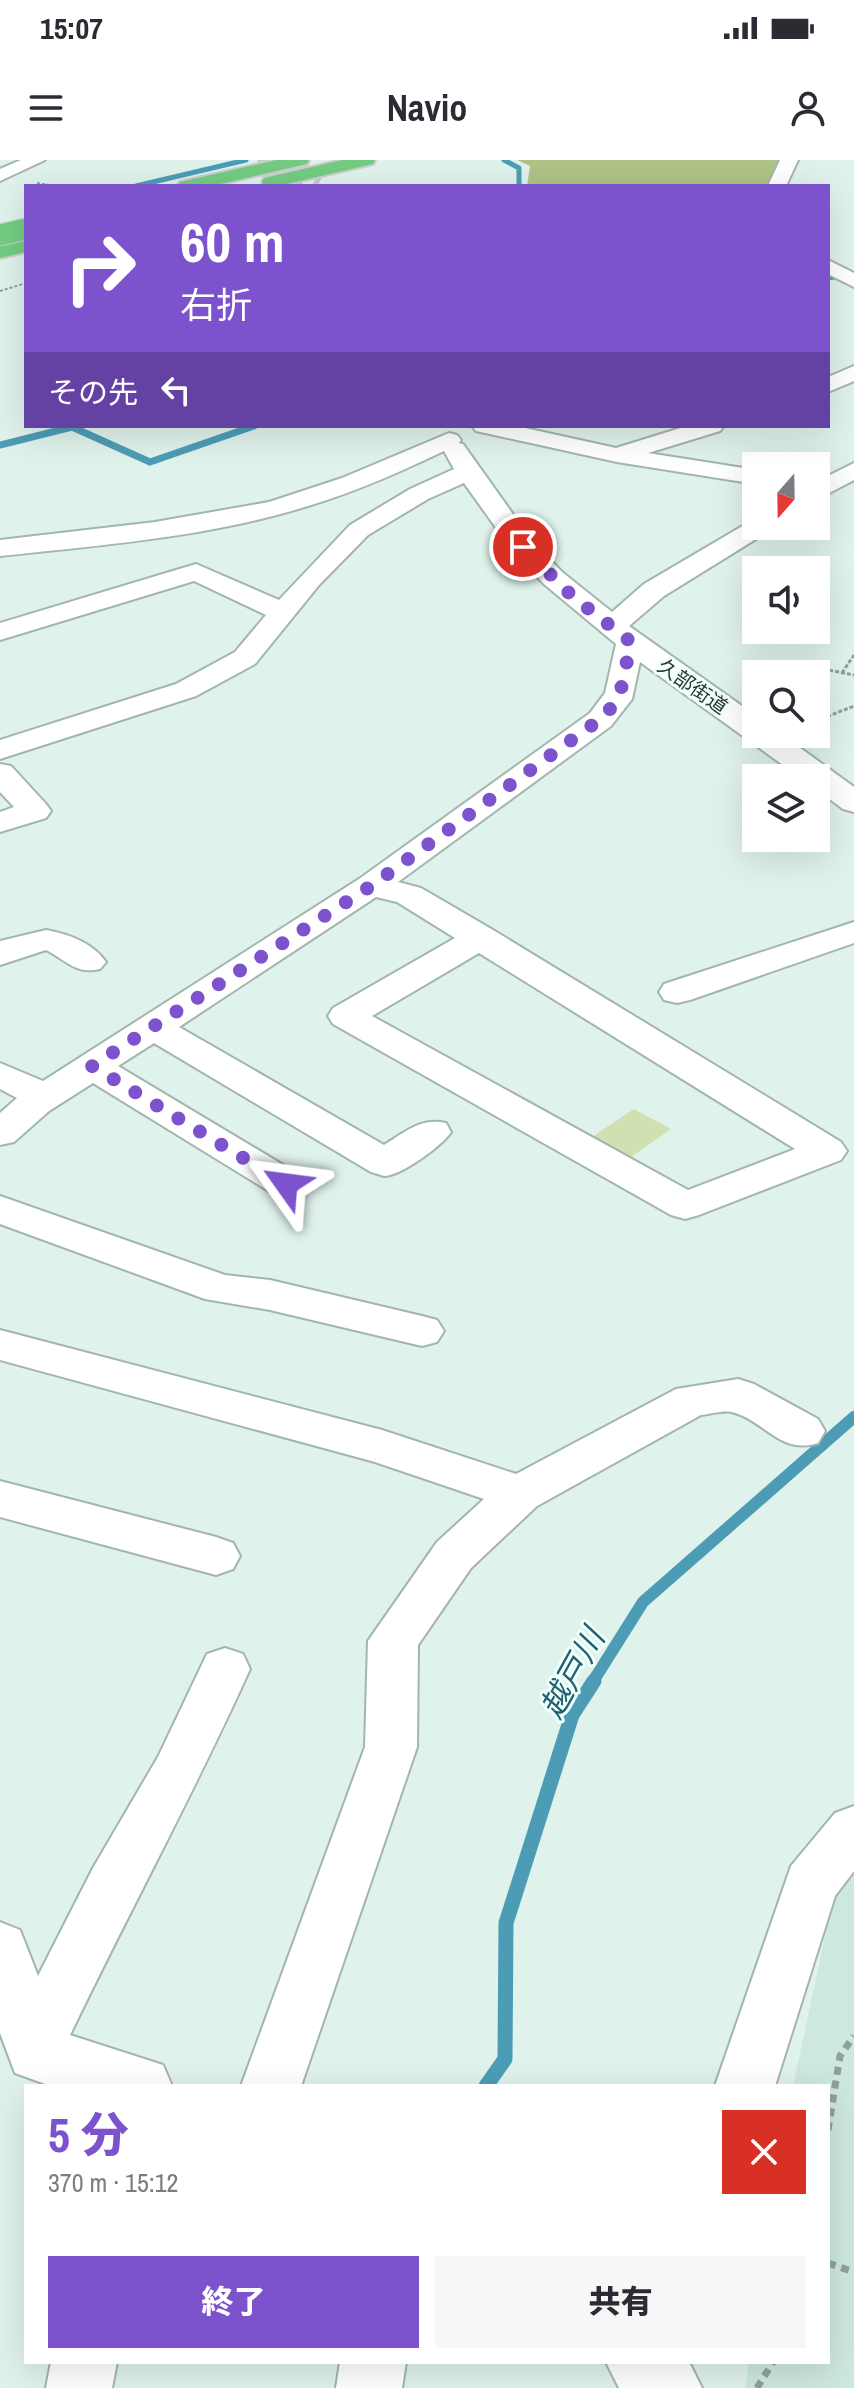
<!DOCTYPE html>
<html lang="ja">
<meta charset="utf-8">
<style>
:root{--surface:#fff;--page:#f7f7f7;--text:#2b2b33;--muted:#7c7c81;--accent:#7d53cd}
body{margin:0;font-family:"Archivo Narrow","Noto Sans JP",sans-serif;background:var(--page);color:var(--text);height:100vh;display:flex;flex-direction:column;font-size:30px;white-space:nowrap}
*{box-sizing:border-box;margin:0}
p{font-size:26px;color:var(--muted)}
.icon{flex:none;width:44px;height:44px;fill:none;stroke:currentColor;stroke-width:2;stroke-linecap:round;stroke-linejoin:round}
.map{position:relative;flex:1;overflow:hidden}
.sheet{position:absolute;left:24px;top:1924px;width:806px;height:280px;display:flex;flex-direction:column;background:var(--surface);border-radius:0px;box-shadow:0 8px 32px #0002}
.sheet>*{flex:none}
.guide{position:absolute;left:24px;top:24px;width:806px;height:244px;border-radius:0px;box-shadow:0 8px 32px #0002;background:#7d53cd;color:#fff;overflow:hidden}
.needle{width:52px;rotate:200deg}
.fabs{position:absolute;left:742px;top:292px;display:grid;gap:16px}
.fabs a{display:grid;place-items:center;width:88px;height:88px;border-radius:0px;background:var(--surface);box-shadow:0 8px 32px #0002;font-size:40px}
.pin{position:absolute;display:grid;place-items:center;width:68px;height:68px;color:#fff;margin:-34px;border:4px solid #fff;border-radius:50%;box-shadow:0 2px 8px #0007}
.me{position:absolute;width:88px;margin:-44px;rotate:301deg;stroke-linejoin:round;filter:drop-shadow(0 0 6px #0008)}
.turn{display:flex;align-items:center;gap:28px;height:168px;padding:0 24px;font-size:36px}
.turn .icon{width:104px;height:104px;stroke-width:2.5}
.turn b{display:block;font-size:56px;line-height:68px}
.then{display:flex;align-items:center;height:76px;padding:0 24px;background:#0003;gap:16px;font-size:30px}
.round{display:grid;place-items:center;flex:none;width:84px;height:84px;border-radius:0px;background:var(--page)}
.headline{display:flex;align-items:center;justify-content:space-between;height:136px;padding:0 24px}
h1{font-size:48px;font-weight:800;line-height:60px;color:var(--accent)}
.primary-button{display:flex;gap:16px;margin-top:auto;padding:16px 24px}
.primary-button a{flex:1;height:92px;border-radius:0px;background:var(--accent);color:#fff;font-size:32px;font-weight:800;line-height:92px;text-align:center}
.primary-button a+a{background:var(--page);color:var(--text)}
.status{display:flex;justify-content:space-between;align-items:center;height:56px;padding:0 40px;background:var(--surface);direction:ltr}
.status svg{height:22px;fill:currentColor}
header{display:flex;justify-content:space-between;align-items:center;height:104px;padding:0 24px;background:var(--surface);font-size:36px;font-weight:800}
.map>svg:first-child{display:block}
.built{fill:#cde8de}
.green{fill:#d0e0b0}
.forest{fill:#aec385}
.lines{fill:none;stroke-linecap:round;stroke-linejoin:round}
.stream-far3{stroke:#4d9cb5;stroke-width:5}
.stream-far2{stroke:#4d9cb5;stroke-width:7}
.stream-far1{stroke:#4d9cb5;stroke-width:12}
.stream{stroke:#4d9cb5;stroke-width:15}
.minor-tunnel{stroke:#bccdc6;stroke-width:20;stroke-dasharray:20 10;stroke-linecap:butt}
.minor-casing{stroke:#a3b5af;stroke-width:4}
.highway-casing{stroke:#cdcfce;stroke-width:4}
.path-far2{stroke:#92a09b;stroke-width:2;stroke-dasharray:3 2;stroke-linecap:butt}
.path-far1{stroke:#92a09b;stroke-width:3;stroke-dasharray:4 2;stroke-linecap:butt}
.path{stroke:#92a09b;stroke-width:7;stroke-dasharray:8 6;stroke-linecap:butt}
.minor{fill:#fff;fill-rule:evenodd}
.highway{fill:#73cc82;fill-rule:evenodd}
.highway-bridge-casing{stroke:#cdcfce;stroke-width:23;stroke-linecap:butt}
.highway-bridge{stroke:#73cc82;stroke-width:21}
.route{stroke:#7d53cd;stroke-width:14;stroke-dasharray:0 25.2}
.labels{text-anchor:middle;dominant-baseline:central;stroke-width:6;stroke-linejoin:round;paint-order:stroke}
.far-street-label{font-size:20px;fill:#2f3734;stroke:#effff9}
.near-water-label{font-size:32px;font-style:italic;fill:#215f73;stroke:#effff9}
</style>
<div class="status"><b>15:07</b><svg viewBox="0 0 49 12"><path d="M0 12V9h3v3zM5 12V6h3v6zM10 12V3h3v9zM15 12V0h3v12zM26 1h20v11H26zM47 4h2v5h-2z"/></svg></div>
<header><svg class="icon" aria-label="menu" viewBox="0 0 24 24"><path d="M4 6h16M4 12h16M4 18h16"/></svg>Navio<svg class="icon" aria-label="person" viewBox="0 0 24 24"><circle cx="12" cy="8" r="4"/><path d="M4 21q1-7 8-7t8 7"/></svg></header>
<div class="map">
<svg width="854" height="2228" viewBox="0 0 854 2228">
<rect width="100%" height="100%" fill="#dff2eb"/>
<path class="built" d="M854,1700V2228H745L749,2202H828V1926H793L837,1721Z"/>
<path class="green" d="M634,949L671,969L627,1000L589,979Z"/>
<path class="forest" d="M517,0H779L772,26H527L530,6Z"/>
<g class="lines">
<path class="stream-far3" d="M504,0L519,8V26
M136,26L246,0
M828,118L854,114"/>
<path class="stream-far2" d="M0,285L72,267L150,302L254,266"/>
<path class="stream-far1" d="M592,1523L643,1442L854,1257"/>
<path class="stream" d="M486,1926L505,1899L506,1763L572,1555L594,1521"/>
<path class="minor-tunnel" d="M258,0L318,26"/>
<defs>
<path id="minor" d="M21,0H45L0,21V9Z
M780,0H798L786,26H768Z
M828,100L854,113V127L828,114Z
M854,206V221L828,232V217Z
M472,266H516L616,288L687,266H724L720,271L648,293L756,310V324L617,302L476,271Z
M449,273L457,275L461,280L459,283L463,284L532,381L562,412L612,452L644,424L751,361L756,359V366H773L769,371L664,436L629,466L756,556V574H781L854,627V652L843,649L816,629V618H801L640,502L632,539L611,566L398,722L421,728L493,770L841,982L847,991L841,1000L699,1055L685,1059L671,1055L333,864L328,856L333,848L455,778L397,742L376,737L179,867L384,985C405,972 421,957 446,963L451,972C443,985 401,1016 384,1016C380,1015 375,1013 371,1012L154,883L118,906L300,1015L306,1024L300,1033L286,1037L272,1033L93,923L49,951L14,982L0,985V953L17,938L0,929V903L43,921L359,719L590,553L605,533L616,484L544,424L514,393L464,323L428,339L368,375L319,425L255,504L196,536L0,599V580L176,524L235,492L266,455L194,421L0,480V463L196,404L279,440L350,365L410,329L454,309L444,291C400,312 355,332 308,346C209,377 102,385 0,396V380L155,362L269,342L342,318ZM479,793L795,989L688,1030L372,856Z
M854,303V320L816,340V322Z
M0,604L11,606L46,644L51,651L46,658L0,672V652L14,647L0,632Z
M854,762V783L690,840L677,843L664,840L659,832L664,824Z
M46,770C68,774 92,782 106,802L100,809C76,815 66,800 46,790L0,805V781Z
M0,1036L225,1115L270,1120L422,1156L437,1160L444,1171L437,1182L422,1186L270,1150L205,1139L0,1064Z
M0,1170L382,1270L516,1314L676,1229L738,1219L754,1224L818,1259L825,1271L818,1283C779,1295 766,1261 732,1252C724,1250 710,1254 701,1255L537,1346L471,1408L418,1485L417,1587L301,1926H241L365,1587L368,1481L437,1382L484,1339L375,1302L0,1200Z
M0,1321L216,1377L233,1383L240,1396L233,1409L216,1415L0,1357Z
M225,1488L243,1494L250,1509C194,1633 129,1752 70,1875L163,1905L172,1926H51L15,1913L0,1873V1762L20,1770L38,1816L93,1708L158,1597L207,1494Z
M854,1646V1711L835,1736L775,1926H715L791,1706L835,1653Z
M51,2202H117L112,2228H46Z
M340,2202H406L402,2228H336Z
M606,2202H689L702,2228H619Z"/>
<path id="highway" d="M276,0H309L307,4L212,26H177L180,22Z
M342,0H375L373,4L278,26H264L262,22L264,18Z
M26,80V92L0,98V86Z"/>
</defs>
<use href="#minor" class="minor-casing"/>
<use href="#highway" class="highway-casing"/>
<path class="path-far2" d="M37,23L56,26
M0,131L26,123"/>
<path class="path-far1" d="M788,502L854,515
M842,513L854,495
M816,561L854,546"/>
<path class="path" d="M828,1970L840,1896L854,1876
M828,2103L854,2112
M757,2228L773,2202"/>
<use href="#minor" class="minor"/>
<use href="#highway" class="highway"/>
<defs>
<path id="highway-bridge" d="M0,75L26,69"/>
</defs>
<use href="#highway-bridge" class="highway-bridge-casing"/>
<use href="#highway-bridge" class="highway-bridge"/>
</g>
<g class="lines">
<path class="route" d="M286,1024L92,906L371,726L606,555L620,534L631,482L572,436L523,387"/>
</g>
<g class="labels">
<g class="far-street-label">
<text transform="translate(693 526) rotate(35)">久部街道</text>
</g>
<g class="near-water-label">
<text transform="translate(572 1513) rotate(-61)">越戸川</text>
</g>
</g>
</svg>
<div class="fabs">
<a><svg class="needle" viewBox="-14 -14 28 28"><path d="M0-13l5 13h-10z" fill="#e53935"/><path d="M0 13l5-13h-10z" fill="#7c7c81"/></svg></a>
<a><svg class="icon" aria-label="sound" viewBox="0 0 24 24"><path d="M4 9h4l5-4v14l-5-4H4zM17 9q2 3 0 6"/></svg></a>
<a><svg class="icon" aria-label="search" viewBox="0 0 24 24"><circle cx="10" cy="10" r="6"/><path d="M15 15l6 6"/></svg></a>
<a><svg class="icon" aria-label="layers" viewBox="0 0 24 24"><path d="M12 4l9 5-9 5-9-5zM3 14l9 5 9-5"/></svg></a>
</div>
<div class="pin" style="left:523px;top:387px;background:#d93025"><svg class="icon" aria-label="arrive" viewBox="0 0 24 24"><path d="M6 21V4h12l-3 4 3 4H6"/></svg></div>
<svg class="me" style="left:286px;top:1024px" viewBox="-20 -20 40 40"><path d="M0-17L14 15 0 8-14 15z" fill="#7d53cd" stroke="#fff" stroke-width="4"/></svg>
<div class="guide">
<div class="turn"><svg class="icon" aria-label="right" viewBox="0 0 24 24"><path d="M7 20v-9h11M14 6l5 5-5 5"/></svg><div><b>60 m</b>右折</div></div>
<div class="then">その先<svg class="icon" aria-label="left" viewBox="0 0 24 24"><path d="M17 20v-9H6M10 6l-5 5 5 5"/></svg></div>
</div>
<section class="sheet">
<div class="headline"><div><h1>5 分</h1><p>370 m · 15:12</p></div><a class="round" style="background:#d93025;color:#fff"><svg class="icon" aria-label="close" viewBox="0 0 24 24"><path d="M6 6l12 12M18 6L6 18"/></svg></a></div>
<div class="primary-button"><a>終了</a><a>共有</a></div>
</section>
</div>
